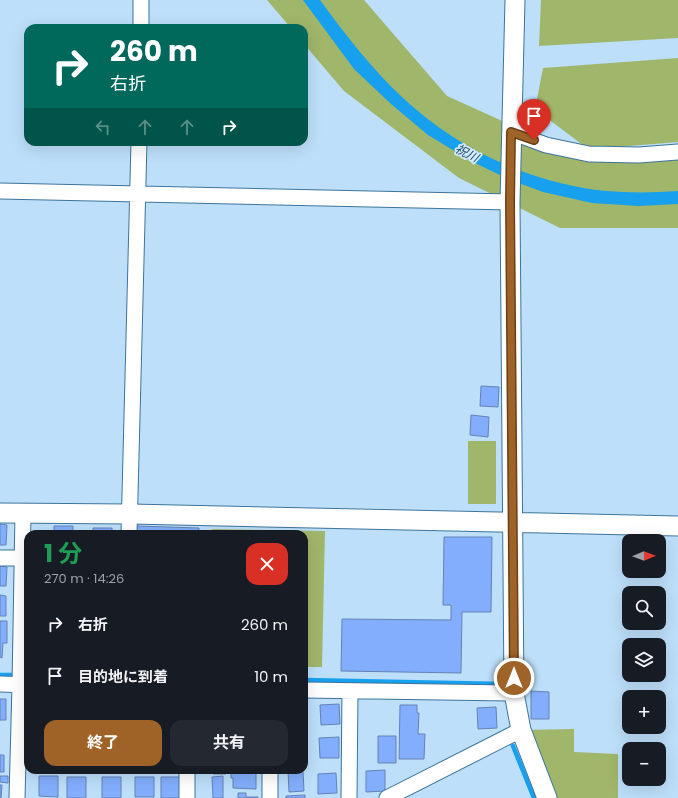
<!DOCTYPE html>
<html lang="ja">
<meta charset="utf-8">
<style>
:root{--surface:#171b24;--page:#242831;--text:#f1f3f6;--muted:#9ea1a6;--accent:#a06327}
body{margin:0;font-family:Poppins,"Noto Sans JP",sans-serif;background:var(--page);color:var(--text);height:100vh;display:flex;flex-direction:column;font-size:15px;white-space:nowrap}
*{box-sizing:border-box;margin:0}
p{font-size:13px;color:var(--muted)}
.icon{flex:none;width:22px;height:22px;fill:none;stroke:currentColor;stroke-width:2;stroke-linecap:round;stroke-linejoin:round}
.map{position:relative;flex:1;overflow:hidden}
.panel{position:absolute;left:24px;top:530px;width:284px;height:244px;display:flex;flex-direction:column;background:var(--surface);border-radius:12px;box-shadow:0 4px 16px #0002}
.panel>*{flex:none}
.banner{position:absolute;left:24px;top:24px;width:284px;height:122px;border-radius:12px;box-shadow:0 4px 16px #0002;background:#00695c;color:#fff;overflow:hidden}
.needle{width:26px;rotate:89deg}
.buttons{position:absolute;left:622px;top:534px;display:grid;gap:8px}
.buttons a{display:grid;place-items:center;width:44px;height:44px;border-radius:8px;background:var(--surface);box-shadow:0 4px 16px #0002;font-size:20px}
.pin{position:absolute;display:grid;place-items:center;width:34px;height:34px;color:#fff;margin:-41px -17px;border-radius:50% 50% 50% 0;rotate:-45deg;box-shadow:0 0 4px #0007}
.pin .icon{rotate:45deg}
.me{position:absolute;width:44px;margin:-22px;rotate:0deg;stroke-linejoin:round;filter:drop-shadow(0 0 3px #0008)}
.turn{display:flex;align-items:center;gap:14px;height:84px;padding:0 20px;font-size:18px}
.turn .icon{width:52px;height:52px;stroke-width:2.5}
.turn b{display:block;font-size:28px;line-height:34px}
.lanes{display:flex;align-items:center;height:38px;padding:0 20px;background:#0003;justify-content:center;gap:20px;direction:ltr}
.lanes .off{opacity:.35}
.round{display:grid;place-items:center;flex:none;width:42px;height:42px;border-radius:12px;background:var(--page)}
.overview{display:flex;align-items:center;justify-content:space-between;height:68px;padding:0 20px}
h1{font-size:24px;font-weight:700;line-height:30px;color:#1e9e55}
.primary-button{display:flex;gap:8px;margin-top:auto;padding:8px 20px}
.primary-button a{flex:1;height:46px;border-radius:12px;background:var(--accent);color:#fff;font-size:16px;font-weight:700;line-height:46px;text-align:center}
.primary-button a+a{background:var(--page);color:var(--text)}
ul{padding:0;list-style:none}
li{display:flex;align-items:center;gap:12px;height:52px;padding:0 20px}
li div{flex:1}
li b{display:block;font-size:15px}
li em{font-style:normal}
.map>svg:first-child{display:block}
.green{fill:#a0b66a}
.water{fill:#17a0ed}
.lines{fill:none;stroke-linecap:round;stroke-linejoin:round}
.stream{stroke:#17a0ed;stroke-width:4.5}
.building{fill:#83aefd;stroke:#6582b5}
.minor-casing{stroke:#3d749c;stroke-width:17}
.tertiary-casing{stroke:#3d749c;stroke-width:21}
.minor{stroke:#fff;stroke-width:15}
.tertiary{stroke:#fff;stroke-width:19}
.route-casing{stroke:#684019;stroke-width:10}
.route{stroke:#a06327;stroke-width:7}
.labels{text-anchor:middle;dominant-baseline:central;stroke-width:3.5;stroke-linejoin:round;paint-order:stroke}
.water-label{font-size:12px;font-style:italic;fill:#154464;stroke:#d4ebfd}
</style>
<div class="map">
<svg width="678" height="798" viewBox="0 0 678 798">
<rect width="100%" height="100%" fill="#bddffa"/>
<path class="green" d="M267,0H364L447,96L562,148L588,149L535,109L543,68L678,58V142L593,149L678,155V228H560L459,178L344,91L304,44V28H291Z
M541,0H678V38L539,46Z
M468,441H496V504H468Z
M212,529L325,531L322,667H304V534H211Z
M574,729V752L618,754V798H551L521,730Z"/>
<path class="water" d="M303,0H320C345,34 371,68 402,97C455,147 524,180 596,190C623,193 651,193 678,191V204L638,206L592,203L543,192L508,179L471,161L428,135L391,104L354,69Z"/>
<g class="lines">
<path class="stream" d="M0,675H28
M304,680L504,684
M513,746L534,798"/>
</g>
<path class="building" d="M481,386L499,387L498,407L480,406Z
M471,415L489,417L488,437L470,435Z
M0,524L7,525L6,545H0Z
M54,526H73V534H54Z
M137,526L199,528V534H136Z
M93,528H112V534H93Z
M444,537H492L491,612H462L461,673L341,671L342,619L451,620V605H443Z
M0,566L7,567L6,586H0Z
M0,595L6,596V616H0Z
M0,621H7V643H3L2,658L0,657Z
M531,691L549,692V719H531Z
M0,699H6V720H0Z
M304,703H307V720H304Z
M339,704L340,724L321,725L320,705Z
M400,705H417V713H419L418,734H425L424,759H399Z
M496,707L497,728L478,729L477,708Z
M378,736H396V763H378Z
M339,737V758H320L319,738Z
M0,755H4V772H0Z
M213,770H225L226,774H213Z
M385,770V791L366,792V771Z
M231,771H256V789L233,788V778H231Z
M288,771H303L304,791L289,792Z
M336,773L337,793L318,794V774Z
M0,776H8V783L0,782Z
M39,776H58V797L39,796Z
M223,776V798H213L212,777Z
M67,777H86V798H67Z
M102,777H121V798H102Z
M135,777H154V797H135Z
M161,777H180V798H161Z
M0,785H2L1,798H0Z
M238,793H246V797H258V798H238Z
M305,795V798H286V796Z"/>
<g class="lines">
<defs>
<path id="minor" d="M141,28V0
M511,132L546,145L589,154L639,155L678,152
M0,191L510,202
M129,534L139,142
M0,558H22
M0,684L28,685
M304,690L514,693
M17,798L20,685L23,513
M187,798V770
M270,798V770
M349,798L350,691
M387,798L521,730"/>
<path id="tertiary" d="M515,0L510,202L514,693L521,730L547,798
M0,513L130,514L678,526"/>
</defs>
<use href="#minor" class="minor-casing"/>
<use href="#tertiary" class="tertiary-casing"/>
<use href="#minor" class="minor"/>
<use href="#tertiary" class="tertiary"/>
</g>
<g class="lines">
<defs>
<path id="route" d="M514,678L510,202L511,132L534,140"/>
</defs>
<use href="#route" class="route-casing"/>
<use href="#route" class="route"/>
</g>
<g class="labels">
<g class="water-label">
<text transform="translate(467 153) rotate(27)">祝川</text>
</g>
</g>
</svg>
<div class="buttons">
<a><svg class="needle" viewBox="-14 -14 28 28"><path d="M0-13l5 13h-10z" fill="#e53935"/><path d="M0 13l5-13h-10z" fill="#9ea1a6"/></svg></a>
<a><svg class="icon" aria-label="search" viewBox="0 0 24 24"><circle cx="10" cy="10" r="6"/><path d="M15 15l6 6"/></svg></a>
<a><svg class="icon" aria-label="layers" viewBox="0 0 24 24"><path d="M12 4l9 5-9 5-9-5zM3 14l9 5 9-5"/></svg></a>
<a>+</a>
<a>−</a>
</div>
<div class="pin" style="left:534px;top:140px;background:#d93025"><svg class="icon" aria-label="arrive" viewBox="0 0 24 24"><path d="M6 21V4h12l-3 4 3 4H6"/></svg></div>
<svg class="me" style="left:514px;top:678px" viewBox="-20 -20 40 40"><circle r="17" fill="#a06327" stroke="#fff" stroke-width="3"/><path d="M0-11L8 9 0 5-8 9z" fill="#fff"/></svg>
<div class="banner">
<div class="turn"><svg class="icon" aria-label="right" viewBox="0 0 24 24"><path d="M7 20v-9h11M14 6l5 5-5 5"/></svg><div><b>260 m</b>右折</div></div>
<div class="lanes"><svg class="icon off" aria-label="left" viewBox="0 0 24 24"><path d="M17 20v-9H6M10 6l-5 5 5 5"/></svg><svg class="icon off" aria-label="ahead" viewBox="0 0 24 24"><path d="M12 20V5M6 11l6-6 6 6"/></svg><svg class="icon off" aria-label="ahead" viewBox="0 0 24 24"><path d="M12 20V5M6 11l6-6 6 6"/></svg><svg class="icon" aria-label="right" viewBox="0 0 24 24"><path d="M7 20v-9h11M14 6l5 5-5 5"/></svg></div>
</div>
<section class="panel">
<div class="overview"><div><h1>1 分</h1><p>270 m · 14:26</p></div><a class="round" style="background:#d93025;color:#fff"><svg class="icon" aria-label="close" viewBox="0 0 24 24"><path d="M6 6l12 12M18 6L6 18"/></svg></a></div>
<ul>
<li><svg class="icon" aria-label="right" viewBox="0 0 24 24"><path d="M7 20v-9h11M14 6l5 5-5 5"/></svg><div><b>右折</b></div><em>260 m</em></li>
<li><svg class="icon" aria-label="arrive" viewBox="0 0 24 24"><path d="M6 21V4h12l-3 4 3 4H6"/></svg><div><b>目的地に到着</b></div><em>10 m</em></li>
</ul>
<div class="primary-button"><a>終了</a><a>共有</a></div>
</section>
</div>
